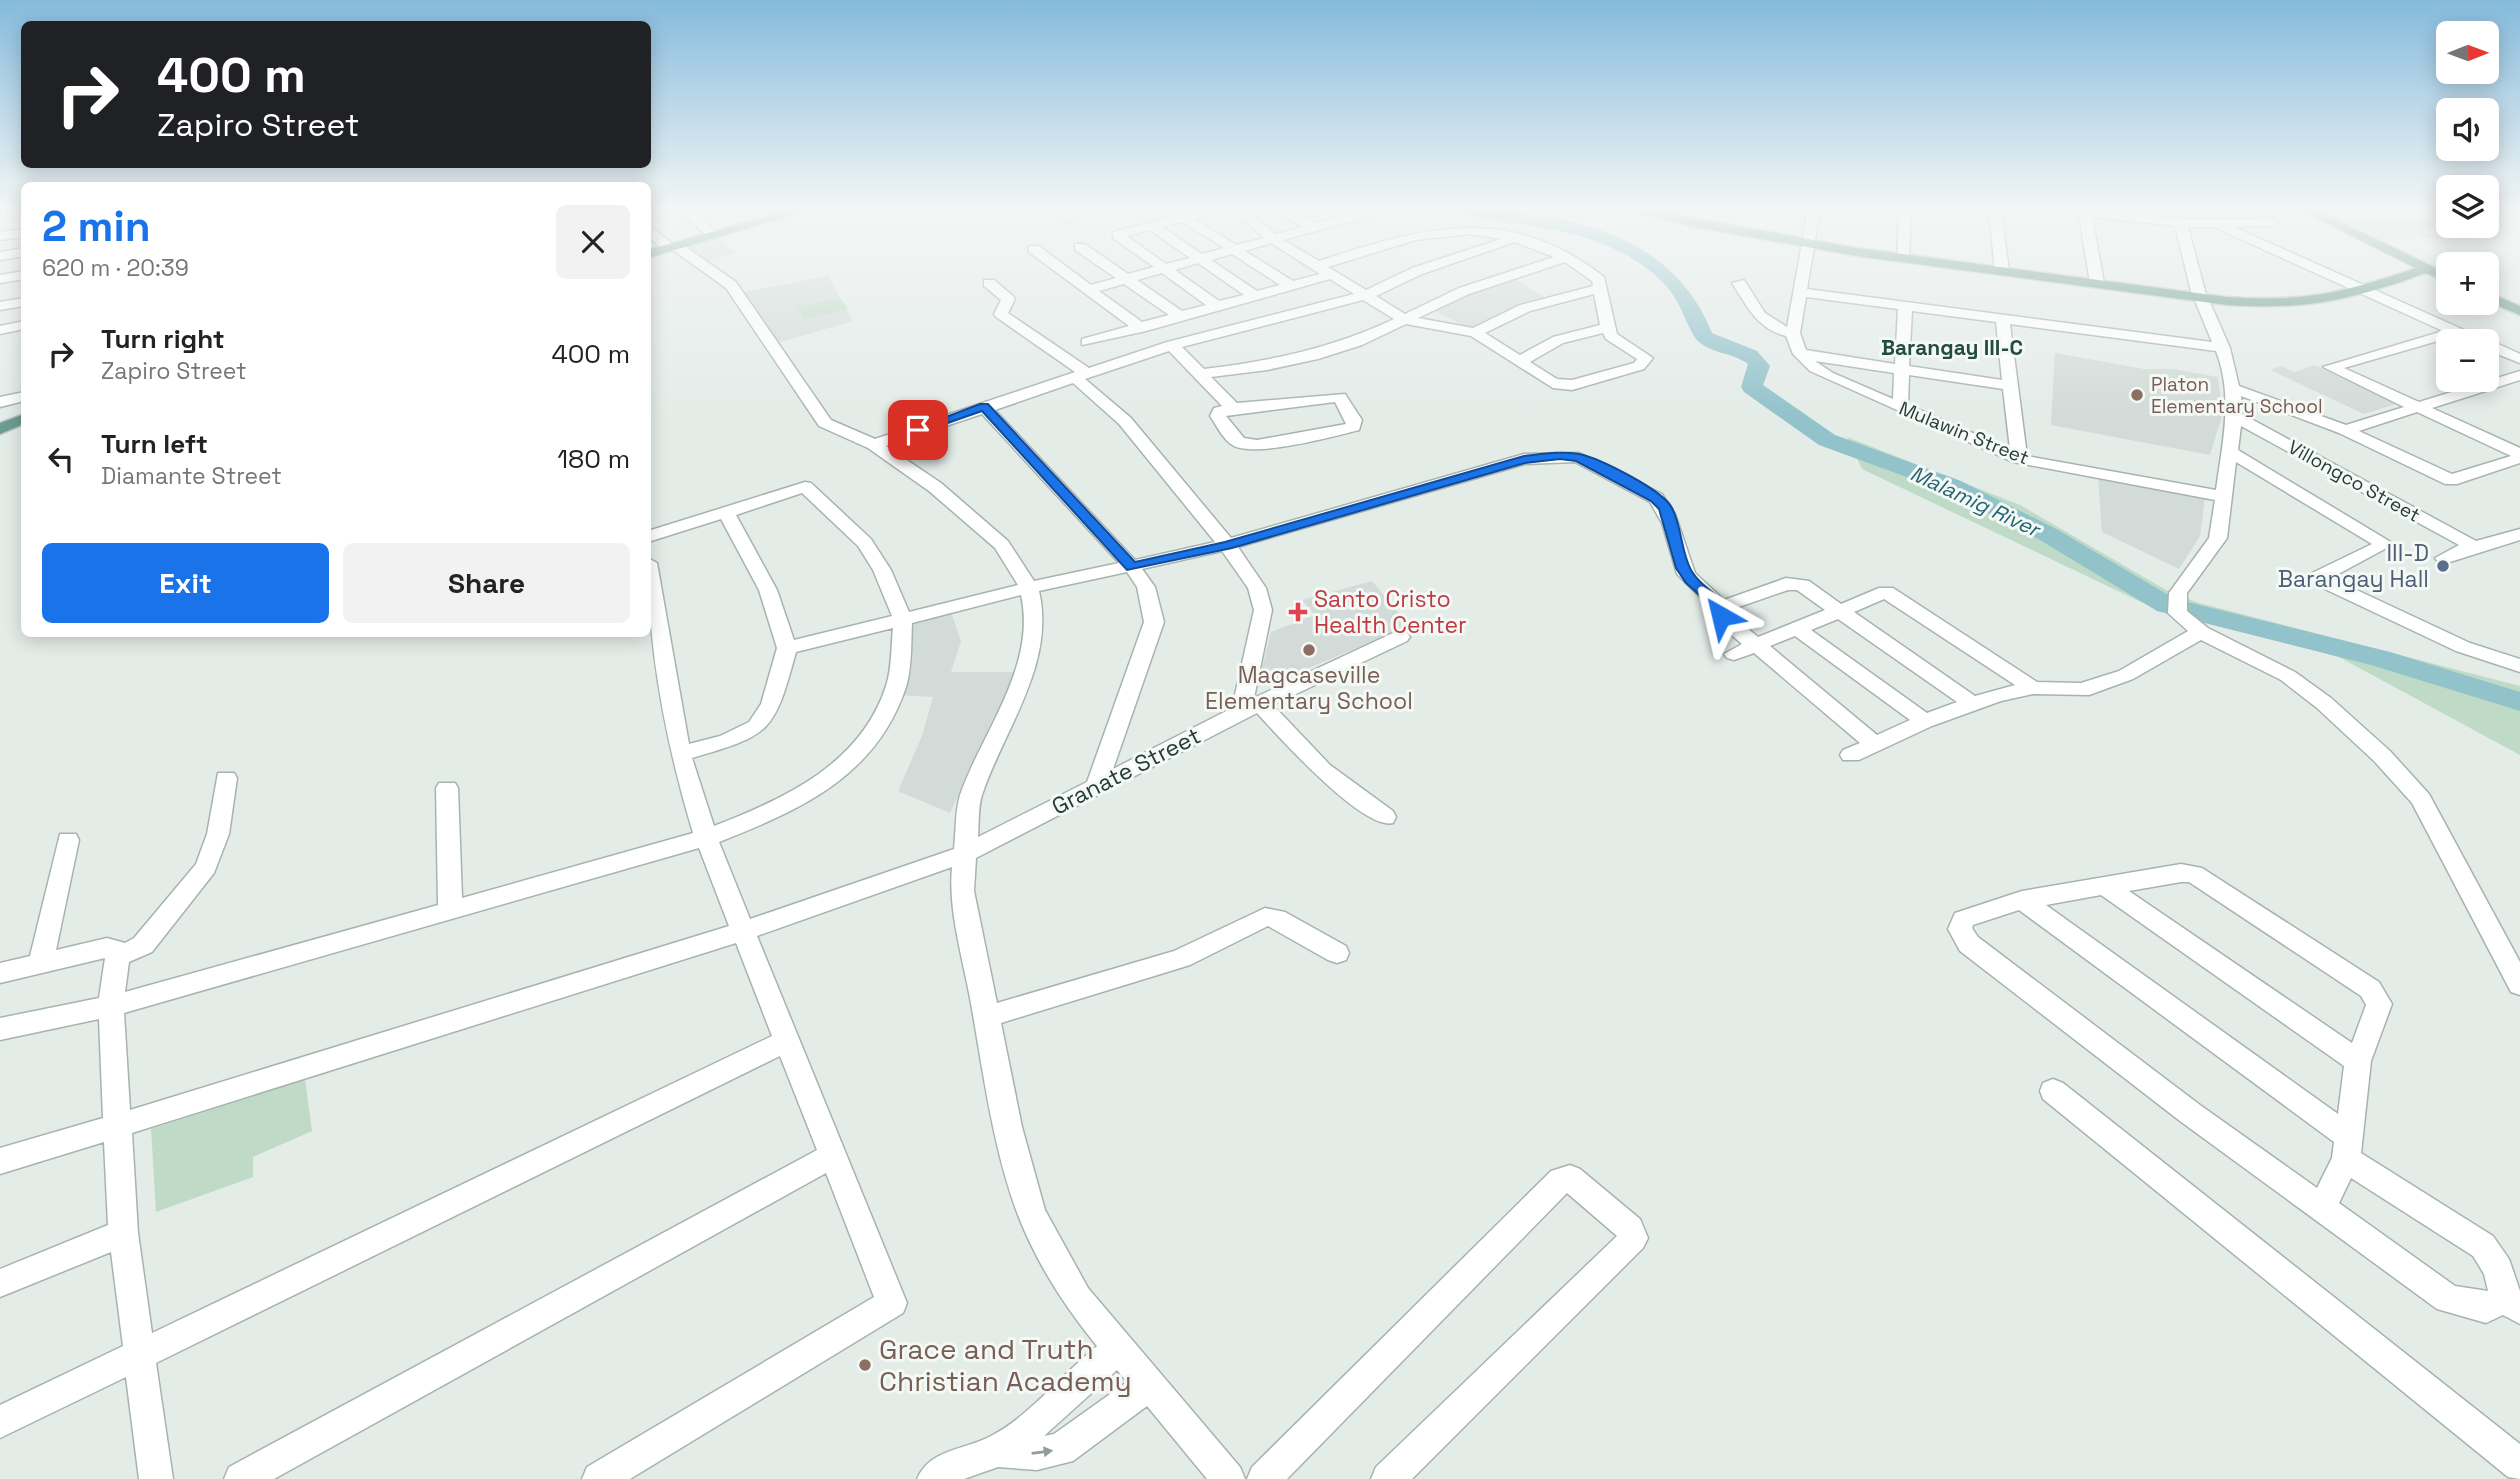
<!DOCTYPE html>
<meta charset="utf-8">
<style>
:root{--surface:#fff;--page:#f2f2f2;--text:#222;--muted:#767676;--accent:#1a73e8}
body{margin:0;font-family:"Space Grotesk",sans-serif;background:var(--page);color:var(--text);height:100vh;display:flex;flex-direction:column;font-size:26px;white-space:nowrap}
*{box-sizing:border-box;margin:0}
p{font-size:23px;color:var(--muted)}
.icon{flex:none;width:38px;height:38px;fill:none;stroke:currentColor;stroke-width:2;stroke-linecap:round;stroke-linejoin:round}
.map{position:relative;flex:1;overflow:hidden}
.side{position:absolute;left:21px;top:182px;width:630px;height:455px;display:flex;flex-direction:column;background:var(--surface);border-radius:10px;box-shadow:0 4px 18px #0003}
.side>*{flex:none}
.top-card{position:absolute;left:21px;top:21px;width:630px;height:147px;border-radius:10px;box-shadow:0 4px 18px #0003;background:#202124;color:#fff;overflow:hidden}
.needle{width:46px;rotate:89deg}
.buttons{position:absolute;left:2436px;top:21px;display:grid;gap:14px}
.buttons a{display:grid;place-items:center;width:63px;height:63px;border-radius:10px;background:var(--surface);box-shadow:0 4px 18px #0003;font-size:35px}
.pin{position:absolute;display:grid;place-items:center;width:60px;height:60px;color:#fff;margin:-30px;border-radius:14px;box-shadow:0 4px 10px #0006}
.me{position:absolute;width:77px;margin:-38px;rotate:323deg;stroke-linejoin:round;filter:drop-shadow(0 0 5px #0008)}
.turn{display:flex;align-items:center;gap:24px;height:147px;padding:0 21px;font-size:32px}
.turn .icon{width:91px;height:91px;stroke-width:2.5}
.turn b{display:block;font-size:49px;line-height:60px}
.round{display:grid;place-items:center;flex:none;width:74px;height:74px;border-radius:10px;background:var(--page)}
.head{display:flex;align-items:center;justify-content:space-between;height:119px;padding:0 21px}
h1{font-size:42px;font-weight:700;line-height:52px;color:var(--accent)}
.primary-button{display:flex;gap:14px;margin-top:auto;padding:14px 21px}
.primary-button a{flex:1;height:80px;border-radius:10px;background:var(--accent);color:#fff;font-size:28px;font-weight:700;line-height:80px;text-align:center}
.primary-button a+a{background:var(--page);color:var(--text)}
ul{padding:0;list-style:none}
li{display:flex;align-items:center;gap:21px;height:105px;padding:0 21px}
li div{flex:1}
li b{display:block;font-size:26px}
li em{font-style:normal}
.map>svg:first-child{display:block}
.built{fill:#d2dbd7}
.green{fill:#bfdac7}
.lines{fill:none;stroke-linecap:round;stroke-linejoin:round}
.river{fill:#92c2ca;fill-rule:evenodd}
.minor-casing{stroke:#a7b3af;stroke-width:3}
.major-casing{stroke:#c2c8c6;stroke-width:3}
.minor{fill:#fff;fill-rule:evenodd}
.major{fill:#6d9c90;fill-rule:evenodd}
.oneway{fill:#929d9a}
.route{fill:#1a73e8;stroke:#114b97;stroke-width:2}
.education-dot{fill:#8d6e63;stroke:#f4f9f6;stroke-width:2.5}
.service-dot{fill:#5c6f8a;stroke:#f4f9f6;stroke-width:2.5}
.health-dot{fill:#e0444e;stroke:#f4f9f6;stroke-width:2.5}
.labels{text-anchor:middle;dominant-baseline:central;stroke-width:6;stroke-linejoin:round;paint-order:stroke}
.far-education-label{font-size:19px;fill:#785e54;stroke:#f4f9f6;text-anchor:start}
.far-street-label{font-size:19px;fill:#253b35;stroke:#f4f9f6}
.far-quarter-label{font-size:21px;font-weight:bold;fill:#234b42;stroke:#f4f9f6}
.far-water-label{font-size:21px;font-style:italic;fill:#266471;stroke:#f4f9f6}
.service-label{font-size:23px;fill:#4e5e75;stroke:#f4f9f6;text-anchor:end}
.health-label{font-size:23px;fill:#be3a42;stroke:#f4f9f6;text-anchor:start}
.education-label{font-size:23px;fill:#785e54;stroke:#f4f9f6}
.street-label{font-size:23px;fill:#253b35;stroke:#f4f9f6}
.near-education-label{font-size:28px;fill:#785e54;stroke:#f4f9f6;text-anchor:start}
</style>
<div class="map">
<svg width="2520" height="1479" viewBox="0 0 2520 1479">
<rect width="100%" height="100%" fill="#e4ece8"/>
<path class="built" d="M2418,228L2434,237L2372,241L2353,230Z
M717,238L737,252L705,263L682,247Z
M828,276L853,321L777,343L743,292Z
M1512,278L1546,298L1467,328L1432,309Z
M2055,353L2144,369H2173L2218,377L2223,413L2210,455L2051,425Z
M2314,365L2399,403L2364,414L2270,370L2281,366L2295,372Z
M2098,477L2205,497L2200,536L2179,569L2102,532Z
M1372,581L1409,626L1273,683L1262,668L1271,632L1315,615L1302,600Z
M951,612L961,641L951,672H1014L950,813L898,791L922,736L933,697L898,695L910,621Z"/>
<path class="green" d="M2373,214L2433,220L2441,227L2353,230L2328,217Z
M840,298L848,309L804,319L797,307Z
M1847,437L2020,505L2166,590L2199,603L2520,686V755L2339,657L2141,602L1862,469Z
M305,1079L312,1131L253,1157V1177L156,1212L151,1129Z"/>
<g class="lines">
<path class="river" d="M1456,210C1558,210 1671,229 1712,333L1757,351L1770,366L1763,385L1835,435L1961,481L2058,530L2175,599L2390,652L2520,692V711L2371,665L2157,611L2040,540L1945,491L1819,445L1744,392L1741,387L1748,364C1734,353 1713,354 1699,342C1688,332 1682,303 1667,287C1614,229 1537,229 1465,215Z"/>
<defs>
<path id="minor" d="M0,210H12L0,221Z
M680,210H693L716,232V238H708Z
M1058,210H1070L1074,218L1064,221Z
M1199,210H1219L1194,219L1236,245L1264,238L1233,210H1246L1275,234L1303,227L1276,210H1291L1316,223L1365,210H1380L1379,214L1283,240L1319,261C1423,227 1509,202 1604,277L1617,334L1653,358L1644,369L1572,390L1553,388L1471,336L1406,324L1362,345L1318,359L1267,370L1211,377L1237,403L1345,394L1362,420L1359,430C1332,437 1257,457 1234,446C1223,440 1217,426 1210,416L1214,408L1222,406L1169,351L1085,379L1131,418L1231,538L1524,454L1579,453L1662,494L1675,514L1695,573L1724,600L1786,578L1809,581L1841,604L1879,588H1893L2037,682L2081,683L2119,671L2188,631L2168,613L2169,593L2209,538L2215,500L2013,462L1810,371L1793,354L1786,336C1757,329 1747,306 1732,283L1744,280L1765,313L1787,327L1808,210H1820L1807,289L2212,342L2191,291L2175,226L2092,217L2104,283L2097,287L2090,283L2079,215L2060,210H2099L2191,220L2272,219L2276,220V226L2234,227L2482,338L2484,341H2466L2455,336L2344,368L2419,402L2520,371V380L2432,408L2520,448V463L2457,484H2445L2339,433L2241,396L2242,414L2476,541L2520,529V540L2450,562H2438L2435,558L2459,545L2241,426L2238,450L2394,544L2331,578L2470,643L2520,659V672L2456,651L2310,582L2307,578L2310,574L2372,544L2236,462L2227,538L2187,593V611L2208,628L2295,672L2331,698L2390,751L2429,794L2520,962V995L2511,992L2412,803L2374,761L2317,708L2281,680L2201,640L2133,679L2089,695L2033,694L2001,701L1932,726L1859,760H1843L1840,755L1843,750L1860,743L1754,653L1734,660L1727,658L1724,654L1742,644L1714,620L1712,609L1677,574L1662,523L1650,502L1575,462L1525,464L1238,547L1266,588L1272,610L1254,698L1393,633H1407L1410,637L1407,641L1273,705L1330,765L1393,811L1396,817L1393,823C1363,831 1278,736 1257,713L976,858L974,891L997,1003L1174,951L1265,908L1285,912L1346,946L1349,953L1346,960L1337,963L1328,960L1268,926L1190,965L1001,1023L1022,1127L1045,1210L1088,1288L1240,1467L1245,1479H1207L1147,1406L1073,1461L1037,1470L998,1467L964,1479H917C930,1449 964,1450 989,1437C1028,1418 1063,1373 1097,1346C1065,1307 1036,1262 1018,1215C992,1146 983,1069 970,998C962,955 948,910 952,867L757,936L907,1303L903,1313L630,1479H582L587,1467L874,1297L826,1173L274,1479H224L229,1467L817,1150L780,1056L156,1363L173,1479H139L126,1377L0,1438V1405L123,1346L111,1252L0,1297V1269L108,1225L104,1142L0,1174V1148L103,1118L99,1019L0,1040V1018L99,998L105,958L0,983V963L30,956L60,834H76L79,840L56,950L107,938L125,943L134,938L196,864L207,834L218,773H234L237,778L229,834L214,873L152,952L129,962L125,992L438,905L436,788L439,783H455L458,788L462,898L693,833C666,743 648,652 648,558L657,563L689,744L720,736L749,722L761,704L777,648L759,590L721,519L648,542V531L805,482L811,483L871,539L891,570L909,612L1018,585L995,548L929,491L868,448L819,426L726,288L673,250L663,251L648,235V224L671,243H680L736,282L831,420L875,439L1075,372L996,317L994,314L1001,300L984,286V280H994L1013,296L1015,299L1008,313L1089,368L1167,342L1354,294L1330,279L1146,331L1082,345V339L1129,326L1029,252V246H1039L1091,285L1116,278L1075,250V244H1085L1128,274L1154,267L1113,238V232ZM1182,222L1224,248L1202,254L1162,227ZM2188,227H2214L2443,331L2323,367L2404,407L2346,425L2239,386L2230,348L2205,291ZM1150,230L1190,258L1166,264L1127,236ZM1468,234L1501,239L1412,268L1366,290L1328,267L1416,240ZM1515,242L1554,257L1459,288L1405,314L1376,296L1422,274ZM1271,243L1320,274L1293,281L1245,251ZM1232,254L1280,285L1257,291L1211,260ZM1565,262L1592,281L1593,286L1520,305L1473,328L1418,318L1469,294ZM1198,263L1244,295L1219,301L1175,270ZM1162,273L1206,305L1182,311L1137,280ZM1124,284L1169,315L1142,322L1099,291ZM1594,294L1600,325L1553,337L1520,355L1485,333L1530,311ZM1806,297L1898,309L1895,364L1806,350L1800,333ZM1363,300L1394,319C1332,348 1272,361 1204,369L1182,347ZM1912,311L1996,322L2002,380L1909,366ZM2010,324L2216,351C2234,397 2222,444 2216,490L2027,456ZM1603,333L1606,339L1637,359L1634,363L1572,380L1557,379L1530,362L1563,343ZM1815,361L1894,373L1893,399L1833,373ZM1909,375L2003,389L2010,449L1908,405ZM1073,383L1119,424L1215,542L1135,560L995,410ZM1335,402L1346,424L1257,440L1244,438L1226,416ZM2417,412L2511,456L2452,474L2359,431ZM982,414L1119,563L1034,581L1008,541L941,483L886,446ZM802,493L858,546L873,570L892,616L794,640L777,590L736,515ZM1222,551L1248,588L1254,610L1232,708L1113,769L1164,622L1155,587L1142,569ZM1127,572L1137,587L1144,622L1087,782L978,837C979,824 978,807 982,795C1004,729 1056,664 1039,591ZM1788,590H1797L1825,610L1758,637L1730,614V610ZM1021,595C1037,666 982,732 960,795C955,811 956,832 954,849L750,919L719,842C800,810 876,777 906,687C912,668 911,643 912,623ZM1884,599L2015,685L1975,696L1854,612ZM1838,619L1957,702L1927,713L1811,630ZM893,628C891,646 892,669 886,686C861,764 784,799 714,826L692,758C772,735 774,732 796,652ZM1795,636L1910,720L1877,735L1770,646ZM699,848L729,926L130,1110L124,1013ZM736,943L772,1036L152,1333L138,1233L132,1133ZM1117,1370L1127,1382L1054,1434L1044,1436Z
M1709,210H1723L1699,227H1691V221Z
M1899,210H1911L1909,259L1903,263L1897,259Z
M1989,210H2001L2009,271L2002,275L1995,271Z
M24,229V237L0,240V232Z
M24,248V256L0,260V252Z
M24,271V279L0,283V275Z
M24,298V306L0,310V302Z
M24,321V329L0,334V326Z
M2485,341C2497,342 2509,349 2520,354V363L2487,350Z
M24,392V401L0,407V397Z
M2181,864L2202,868L2379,982L2392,1004L2371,1061L2361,1153L2493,1236L2509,1259L2520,1291V1324L2503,1315L2486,1323L2437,1309L2180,1121L1960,951L1948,929L1955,913L2022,891ZM2181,882H2189L2361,996L2366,1005L2352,1043L2129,891ZM2101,895L2344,1066L2338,1114L2046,905ZM2019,910L2334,1142L2332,1158L2317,1188L2200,1105L1978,937L1972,928L1973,925ZM2351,1178L2473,1256L2484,1274L2488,1291L2455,1286L2339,1203Z
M2053,1079L2063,1083L2520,1444V1479L2508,1477L2043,1099L2040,1091L2043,1083Z
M1570,1165L1580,1169L1640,1219L1648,1238L1643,1248L1412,1479H1371L1376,1467L1617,1236L1567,1193L1287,1479H1247L1252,1467L1551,1171Z"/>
<path id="major" d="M789,210H808L648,258V250Z
M1628,210H1651L1857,248L2227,297C2305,302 2343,293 2416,268L2300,210H2316L2448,274V283L2426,273C2350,300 2309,310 2227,305L1857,256L1690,226Z
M2487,292L2520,306V315L2487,301Z
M24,414V424L0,434V423Z"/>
</defs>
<use href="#minor" class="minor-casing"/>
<use href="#major" class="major-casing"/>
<use href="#minor" class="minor"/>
<use href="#major" class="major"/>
</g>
<defs><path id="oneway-solid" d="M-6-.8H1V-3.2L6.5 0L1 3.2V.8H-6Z" transform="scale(1.75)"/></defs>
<use class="oneway" href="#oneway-solid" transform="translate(1042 1452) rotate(-7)"/>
<linearGradient id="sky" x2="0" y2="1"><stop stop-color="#85badc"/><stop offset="0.5" stop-color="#f3f6f5"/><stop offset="1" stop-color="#f3f6f5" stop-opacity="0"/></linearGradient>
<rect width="2520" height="417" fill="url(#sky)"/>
<path class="route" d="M980,404H988L1135,562L1225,542L1524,456C1543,454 1560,451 1579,454C1599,458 1663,490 1672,508C1682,527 1681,552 1691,570C1699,584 1715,594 1727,604L1728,616L1721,620L1716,619L1714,608L1686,583L1676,568L1659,509L1651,501L1576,461L1560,459L1525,463L1232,548L1127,570L982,411L922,432L912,430Z"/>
<g class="education-dot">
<circle cx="2137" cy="395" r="7"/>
<circle cx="1309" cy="650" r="7"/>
<circle cx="865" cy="1365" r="7"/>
</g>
<circle class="service-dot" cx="2443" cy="566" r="7"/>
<path class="health-dot" d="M1294.5 601.5h7v7h7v7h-7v7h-7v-7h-7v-7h7z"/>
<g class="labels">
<g class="far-education-label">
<text x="2151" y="384">Platon<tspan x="2151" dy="22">Elementary School</tspan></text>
</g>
<g class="far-street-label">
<text transform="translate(1964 433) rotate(22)">Mulawin Street</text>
<text transform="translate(2354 481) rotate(29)">Villongco Street</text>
</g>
<g class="far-quarter-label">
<text x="1952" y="347">Barangay III-C</text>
</g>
<g class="far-water-label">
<text transform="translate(1975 501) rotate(25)">Malamig River</text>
</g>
<g class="service-label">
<text x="2429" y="553">III-D<tspan x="2429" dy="26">Barangay Hall</tspan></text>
</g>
<g class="health-label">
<text x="1314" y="599">Santo Cristo<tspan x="1314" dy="26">Health Center</tspan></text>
</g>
<g class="education-label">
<text x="1309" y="675">Magcaseville<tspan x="1309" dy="26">Elementary School</tspan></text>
</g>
<g class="street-label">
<text transform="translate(1126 771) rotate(-27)">Granate Street</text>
</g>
<g class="near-education-label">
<text x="879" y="1349">Grace and Truth<tspan x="879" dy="32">Christian Academy</tspan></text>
</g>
</g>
</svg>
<div class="buttons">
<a><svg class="needle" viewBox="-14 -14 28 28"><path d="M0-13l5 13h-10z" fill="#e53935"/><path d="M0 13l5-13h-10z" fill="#767676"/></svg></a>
<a><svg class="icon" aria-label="sound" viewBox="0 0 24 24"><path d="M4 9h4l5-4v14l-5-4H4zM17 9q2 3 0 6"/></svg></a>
<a><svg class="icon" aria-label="layers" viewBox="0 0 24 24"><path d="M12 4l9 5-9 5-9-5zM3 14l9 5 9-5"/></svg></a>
<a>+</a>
<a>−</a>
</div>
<div class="pin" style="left:918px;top:430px;background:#d93025"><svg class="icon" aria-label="arrive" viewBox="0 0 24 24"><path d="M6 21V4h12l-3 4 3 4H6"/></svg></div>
<svg class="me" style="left:1721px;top:616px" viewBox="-20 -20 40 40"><path d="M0-17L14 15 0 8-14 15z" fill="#1a73e8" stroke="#fff" stroke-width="4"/></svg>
<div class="top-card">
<div class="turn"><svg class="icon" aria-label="right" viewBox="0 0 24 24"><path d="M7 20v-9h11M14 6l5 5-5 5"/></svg><div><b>400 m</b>Zapiro Street</div></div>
</div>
<section class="side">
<div class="head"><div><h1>2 min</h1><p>620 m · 20:39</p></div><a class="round"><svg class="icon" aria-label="close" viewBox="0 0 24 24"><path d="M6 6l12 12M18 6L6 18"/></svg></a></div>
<ul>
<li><svg class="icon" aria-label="right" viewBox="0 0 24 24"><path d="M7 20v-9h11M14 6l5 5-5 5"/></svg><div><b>Turn right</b><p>Zapiro Street</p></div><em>400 m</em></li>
<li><svg class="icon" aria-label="left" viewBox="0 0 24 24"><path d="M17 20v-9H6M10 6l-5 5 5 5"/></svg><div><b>Turn left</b><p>Diamante Street</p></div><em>180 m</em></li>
</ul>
<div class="primary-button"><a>Exit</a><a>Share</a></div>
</section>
</div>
